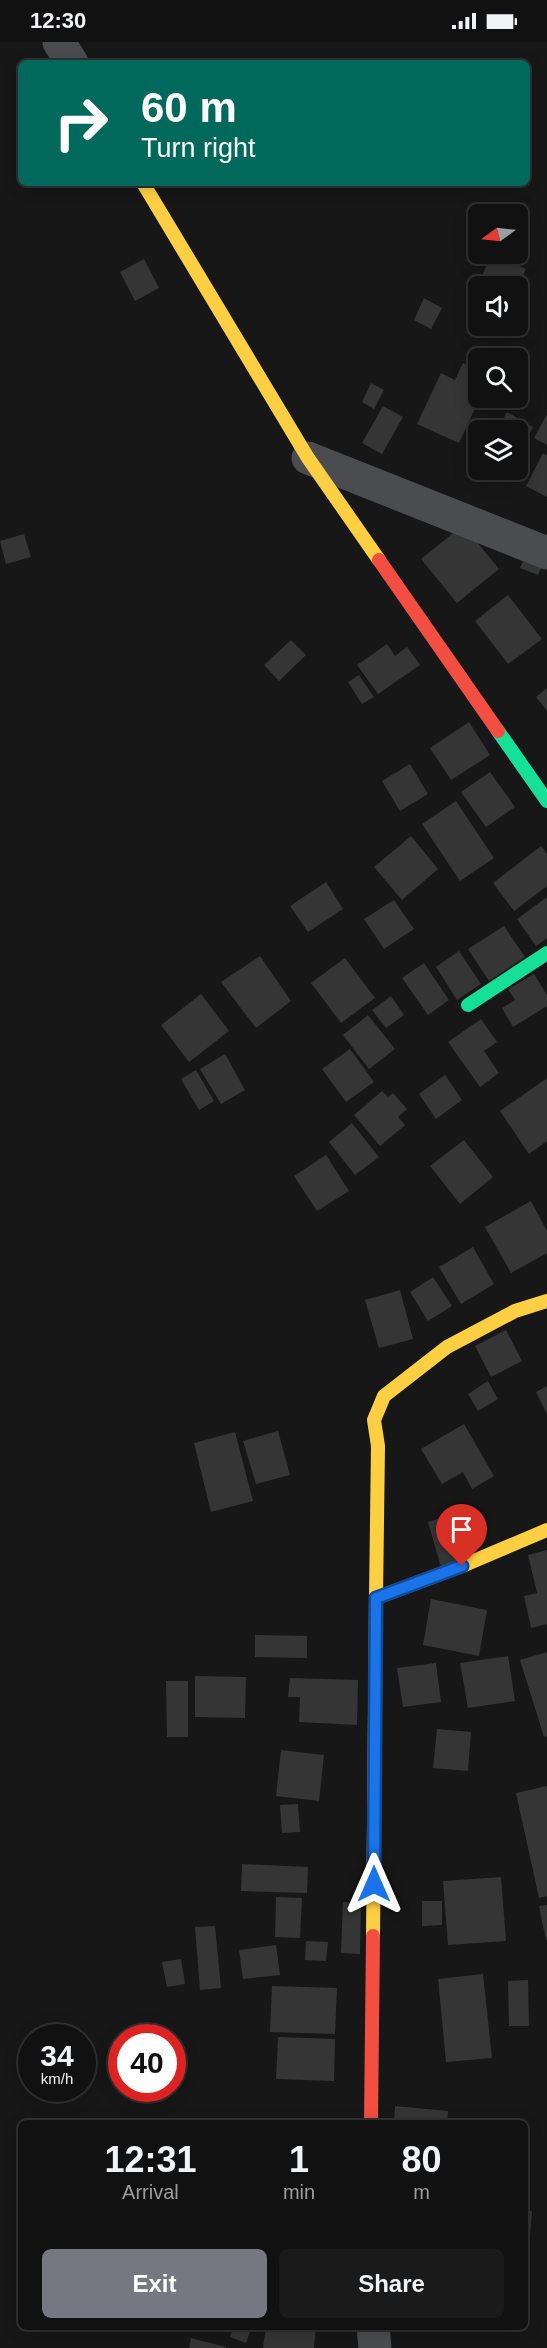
<!DOCTYPE html>
<style>
:root{--surface:#111;--page:#1a1a1a;--text:#f1f3f6;--muted:#9c9d9f;--line:#303131;--accent:#757880}
body{margin:0;font-family:Arial,sans-serif;background:var(--page);color:var(--text);height:100vh;display:flex;flex-direction:column;font-size:22px;white-space:nowrap}
*{box-sizing:border-box;margin:0}
p{font-size:20px;color:var(--muted)}
.icon{flex:none;width:33px;height:33px;fill:none;stroke:currentColor;stroke-width:2;stroke-linecap:round;stroke-linejoin:round}
.map{position:relative;flex:1;overflow:hidden}
.details{position:absolute;left:18px;top:2078px;width:510px;height:210px;display:flex;flex-direction:column;background:var(--surface);border-radius:9px;box-shadow:0 3px 15px #0003,0 0 0 2px var(--line)}
.details>*{flex:none}
.hud{position:absolute;left:18px;top:18px;width:512px;height:126px;border-radius:9px;box-shadow:0 3px 15px #0003,0 0 0 2px var(--line);background:#00695c;color:#fff;overflow:hidden}
.needle{width:39px;rotate:255deg}
.fabs{position:absolute;left:468px;top:162px;display:grid;gap:12px}
.fabs a{display:grid;place-items:center;width:60px;height:60px;border-radius:9px;background:var(--surface);box-shadow:0 3px 15px #0003,0 0 0 2px var(--line);font-size:30px}
.speed{position:absolute;left:18px;top:1982px;display:flex;gap:12px;font-size:30px;font-weight:700;text-align:center}
.speed>*{display:grid;place-content:center;width:78px;height:78px;border-radius:50%;background:var(--surface);box-shadow:0 3px 15px #0003,0 0 0 2px var(--line);line-height:1}
.speed small{font-size:15px;font-weight:400}
.speed .limit{border:9px solid #d22;background:#fff;color:#111}
.pin{position:absolute;display:grid;place-items:center;width:51px;height:51px;color:#fff;margin:-62px -26px;border-radius:50% 50% 50% 0;rotate:-45deg;box-shadow:0 0 6px #0007}
.pin .icon{rotate:45deg}
.me{position:absolute;width:66px;margin:-33px;rotate:0deg;stroke-linejoin:round;filter:drop-shadow(0 0 4px #0008)}
.turn{display:flex;align-items:center;gap:21px;height:126px;padding:0 24px;font-size:27px}
.turn .icon{width:78px;height:78px;stroke-width:2.5}
.turn b{display:block;font-size:42px;line-height:51px}
.eta{display:flex;justify-content:space-evenly;align-items:center;height:102px;text-align:center}
.eta b{font-size:36px;font-weight:700;line-height:42px}
.button{display:flex;gap:12px;margin-top:auto;padding:12px 24px}
.button a{flex:1;height:69px;border-radius:9px;background:var(--accent);color:#fff;font-size:24px;font-weight:700;line-height:69px;text-align:center}
.button a+a{background:var(--page);color:var(--text)}
.status{display:flex;justify-content:space-between;align-items:center;height:42px;padding:0 30px;background:var(--surface);direction:ltr}
.status svg{height:16px;fill:currentColor}
.map>svg:first-child{display:block}
.building{fill:#353536}
.lines{fill:none;stroke-linecap:round;stroke-linejoin:round}
.street{stroke:#4b4c50;stroke-width:33}
.fast{stroke:#16e098;stroke-width:14}
.slow{stroke:#ffcf43;stroke-width:14}
.jam{stroke:#f24e42;stroke-width:14}
.route-casing{stroke:#114b97;stroke-width:15}
.route{stroke:#1a73e8;stroke-width:10}
</style>
<div class="status"><b>12:30</b><svg viewBox="0 0 49 12"><path d="M0 12V9h3v3zM5 12V6h3v6zM10 12V3h3v9zM15 12V0h3v12zM26 1h20v11H26zM47 4h2v5h-2z"/></svg></div>
<div class="map">
<svg width="547" height="2306" viewBox="0 0 547 2306">
<rect width="100%" height="100%" fill="#171717"/>
<path class="building" d="M492,212L526,227L518,244H488L479,240Z
M144,217L159,246L135,259L120,230Z
M424,256L442,266L431,287L414,278Z
M463,321L478,328L480,356L459,401L417,382L441,331L455,338Z
M371,341L384,348L374,367L362,360Z
M383,364L403,375L382,412L362,401Z
M507,370L533,385L518,415V388H497Z
M547,372V403L534,396Z
M543,411L547,414V455L526,444Z
M463,483L499,527L457,561L421,517Z
M24,492L31,515L6,522L0,499Z
M526,512L544,520L538,533L520,526Z
M508,553L542,597L508,622L475,579Z
M291,598L306,613L279,639L264,623Z
M387,602L395,614L407,605L420,623L378,652L357,623Z
M359,633L374,655L362,662L348,640Z
M547,646V669L536,655Z
M469,680L490,713L451,738L430,706Z
M410,722L428,752L400,769L382,739Z
M490,730L515,765L486,785L461,750Z
M456,759L494,816L460,839L422,782Z
M411,794L438,827L402,858L374,825Z
M541,804L547,812V844L514,869L493,841Z
M326,840L343,867L308,890L290,864Z
M547,855V896L536,904L517,877Z
M394,858L414,887L384,907L364,877Z
M504,884L525,915L489,939L468,907Z
M459,909L481,942L457,958L436,925Z
M260,914L291,959L256,986L221,940Z
M345,916L375,956L341,981L311,941Z
M424,921L449,958L428,973L402,936Z
M534,932L547,953V964L513,985L502,966L515,958L508,947Z
M201,952L229,989L189,1020L161,983Z
M391,954L404,973L386,986L372,968Z
M368,973L395,1007L369,1027L343,993Z
M481,977L497,1000L484,1009L499,1031L480,1045L448,1000Z
M350,1007L374,1040L346,1060L322,1027Z
M225,1012L245,1048L221,1062L200,1027Z
M196,1028L214,1059L199,1068L181,1037Z
M445,1033L462,1058L436,1077L419,1052Z
M547,1036V1099L529,1112L500,1069Z
M382,1049L388,1055L393,1051L407,1067L398,1075L405,1083L380,1104L354,1073Z
M352,1081L379,1115L355,1133L329,1100Z
M464,1098L493,1135L460,1162L430,1124Z
M326,1113L349,1149L317,1169L294,1134Z
M531,1159L547,1189V1211L511,1231L485,1185Z
M473,1205L494,1242L461,1262L439,1225Z
M433,1235L452,1264L428,1279L410,1250Z
M400,1248L413,1297L379,1306L365,1258Z
M506,1288L522,1319L491,1335L475,1304Z
M488,1339L498,1357L478,1369L468,1352Z
M547,1344V1372L536,1350Z
M464,1382L494,1434L472,1447L463,1430L442,1442L421,1407Z
M278,1389L290,1433L256,1442L243,1399Z
M235,1390L253,1459L211,1470L194,1401Z
M461,1470L474,1515L441,1525L428,1480Z
M547,1508V1582L531,1586L524,1554L537,1551L528,1513Z
M431,1557L487,1568L479,1614L423,1603Z
M255,1593L307,1594V1616L255,1615Z
M547,1610V1694L544,1695L520,1618Z
M508,1614L515,1659L468,1666L460,1621Z
M436,1621L441,1660L403,1665L397,1626Z
M195,1634L246,1635L245,1676L195,1675Z
M290,1636L358,1638L357,1683L299,1680L300,1655H288Z
M166,1639H188V1695H167Z
M437,1687L471,1690L468,1729L433,1726Z
M281,1708L324,1713L319,1759L276,1754Z
M547,1744V1854L539,1856L516,1751Z
M298,1762L300,1790L282,1791L280,1763Z
M242,1822L308,1825L307,1851L241,1849Z
M501,1835L506,1899L448,1903L443,1839Z
M276,1855L302,1856L300,1896L275,1895Z
M422,1859H442V1883L422,1884Z
M343,1860L361,1861L360,1912L341,1911Z
M547,1863V1897L546,1898L539,1864Z
M215,1884L221,1946L200,1948L195,1885Z
M306,1899L328,1900L326,1919L305,1918Z
M276,1903L280,1933L243,1937L239,1908Z
M181,1917L185,1942L167,1945L162,1920Z
M483,1932L492,2016L446,2020L438,1937Z
M528,1938L529,1984H509L508,1939Z
M272,1944L337,1946L335,1992L270,1990Z
M278,1995L335,1997L334,2039L276,2037Z
M395,2064L448,2069L447,2080H394Z
M525,2169H532L527,2232H525Z
M234,2284H252L246,2301L230,2295Z
M266,2284H316L314,2306H263Z
M191,2296L226,2305V2306H189Z"/>
<g class="lines">
<path class="street" d="M59,0L72,21
M308,416L547,511
M373,2284L375,2306"/>
<path class="fast" d="M498,689L547,759
M468,963L547,911"/>
<path class="slow" d="M143,141L308,416L379,518
M376,1556L378,1404L374,1378L384,1354L447,1305L515,1269L547,1259
M373,1894L376,1556L462,1524L547,1488"/>
<path class="jam" d="M379,518L498,689
M371,2080L373,1894"/>
</g>
<g class="lines">
<defs>
<path id="route" d="M374,1842L376,1556L462,1524"/>
</defs>
<use href="#route" class="route-casing"/>
<use href="#route" class="route"/>
</g>
</svg>
<div class="fabs">
<a><svg class="needle" viewBox="-14 -14 28 28"><path d="M0-13l5 13h-10z" fill="#e53935"/><path d="M0 13l5-13h-10z" fill="#9c9d9f"/></svg></a>
<a><svg class="icon" aria-label="sound" viewBox="0 0 24 24"><path d="M4 9h4l5-4v14l-5-4H4zM17 9q2 3 0 6"/></svg></a>
<a><svg class="icon" aria-label="search" viewBox="0 0 24 24"><circle cx="10" cy="10" r="6"/><path d="M15 15l6 6"/></svg></a>
<a><svg class="icon" aria-label="layers" viewBox="0 0 24 24"><path d="M12 4l9 5-9 5-9-5zM3 14l9 5 9-5"/></svg></a>
</div>
<div class="speed"><div>34<small>km/h</small></div><div class="limit">40</div></div>
<div class="pin" style="left:462px;top:1524px;background:#d93025"><svg class="icon" aria-label="arrive" viewBox="0 0 24 24"><path d="M6 21V4h12l-3 4 3 4H6"/></svg></div>
<svg class="me" style="left:374px;top:1842px" viewBox="-20 -20 40 40"><path d="M0-17L14 15 0 8-14 15z" fill="#1a73e8" stroke="#fff" stroke-width="4"/></svg>
<div class="hud">
<div class="turn"><svg class="icon" aria-label="right" viewBox="0 0 24 24"><path d="M7 20v-9h11M14 6l5 5-5 5"/></svg><div><b>60 m</b>Turn right</div></div>
</div>
<section class="details">
<div class="eta">
<div><b>12:31</b><p>Arrival</p></div>
<div><b>1</b><p>min</p></div>
<div><b>80</b><p>m</p></div>
</div>
<div class="button"><a>Exit</a><a>Share</a></div>
</section>
</div>
